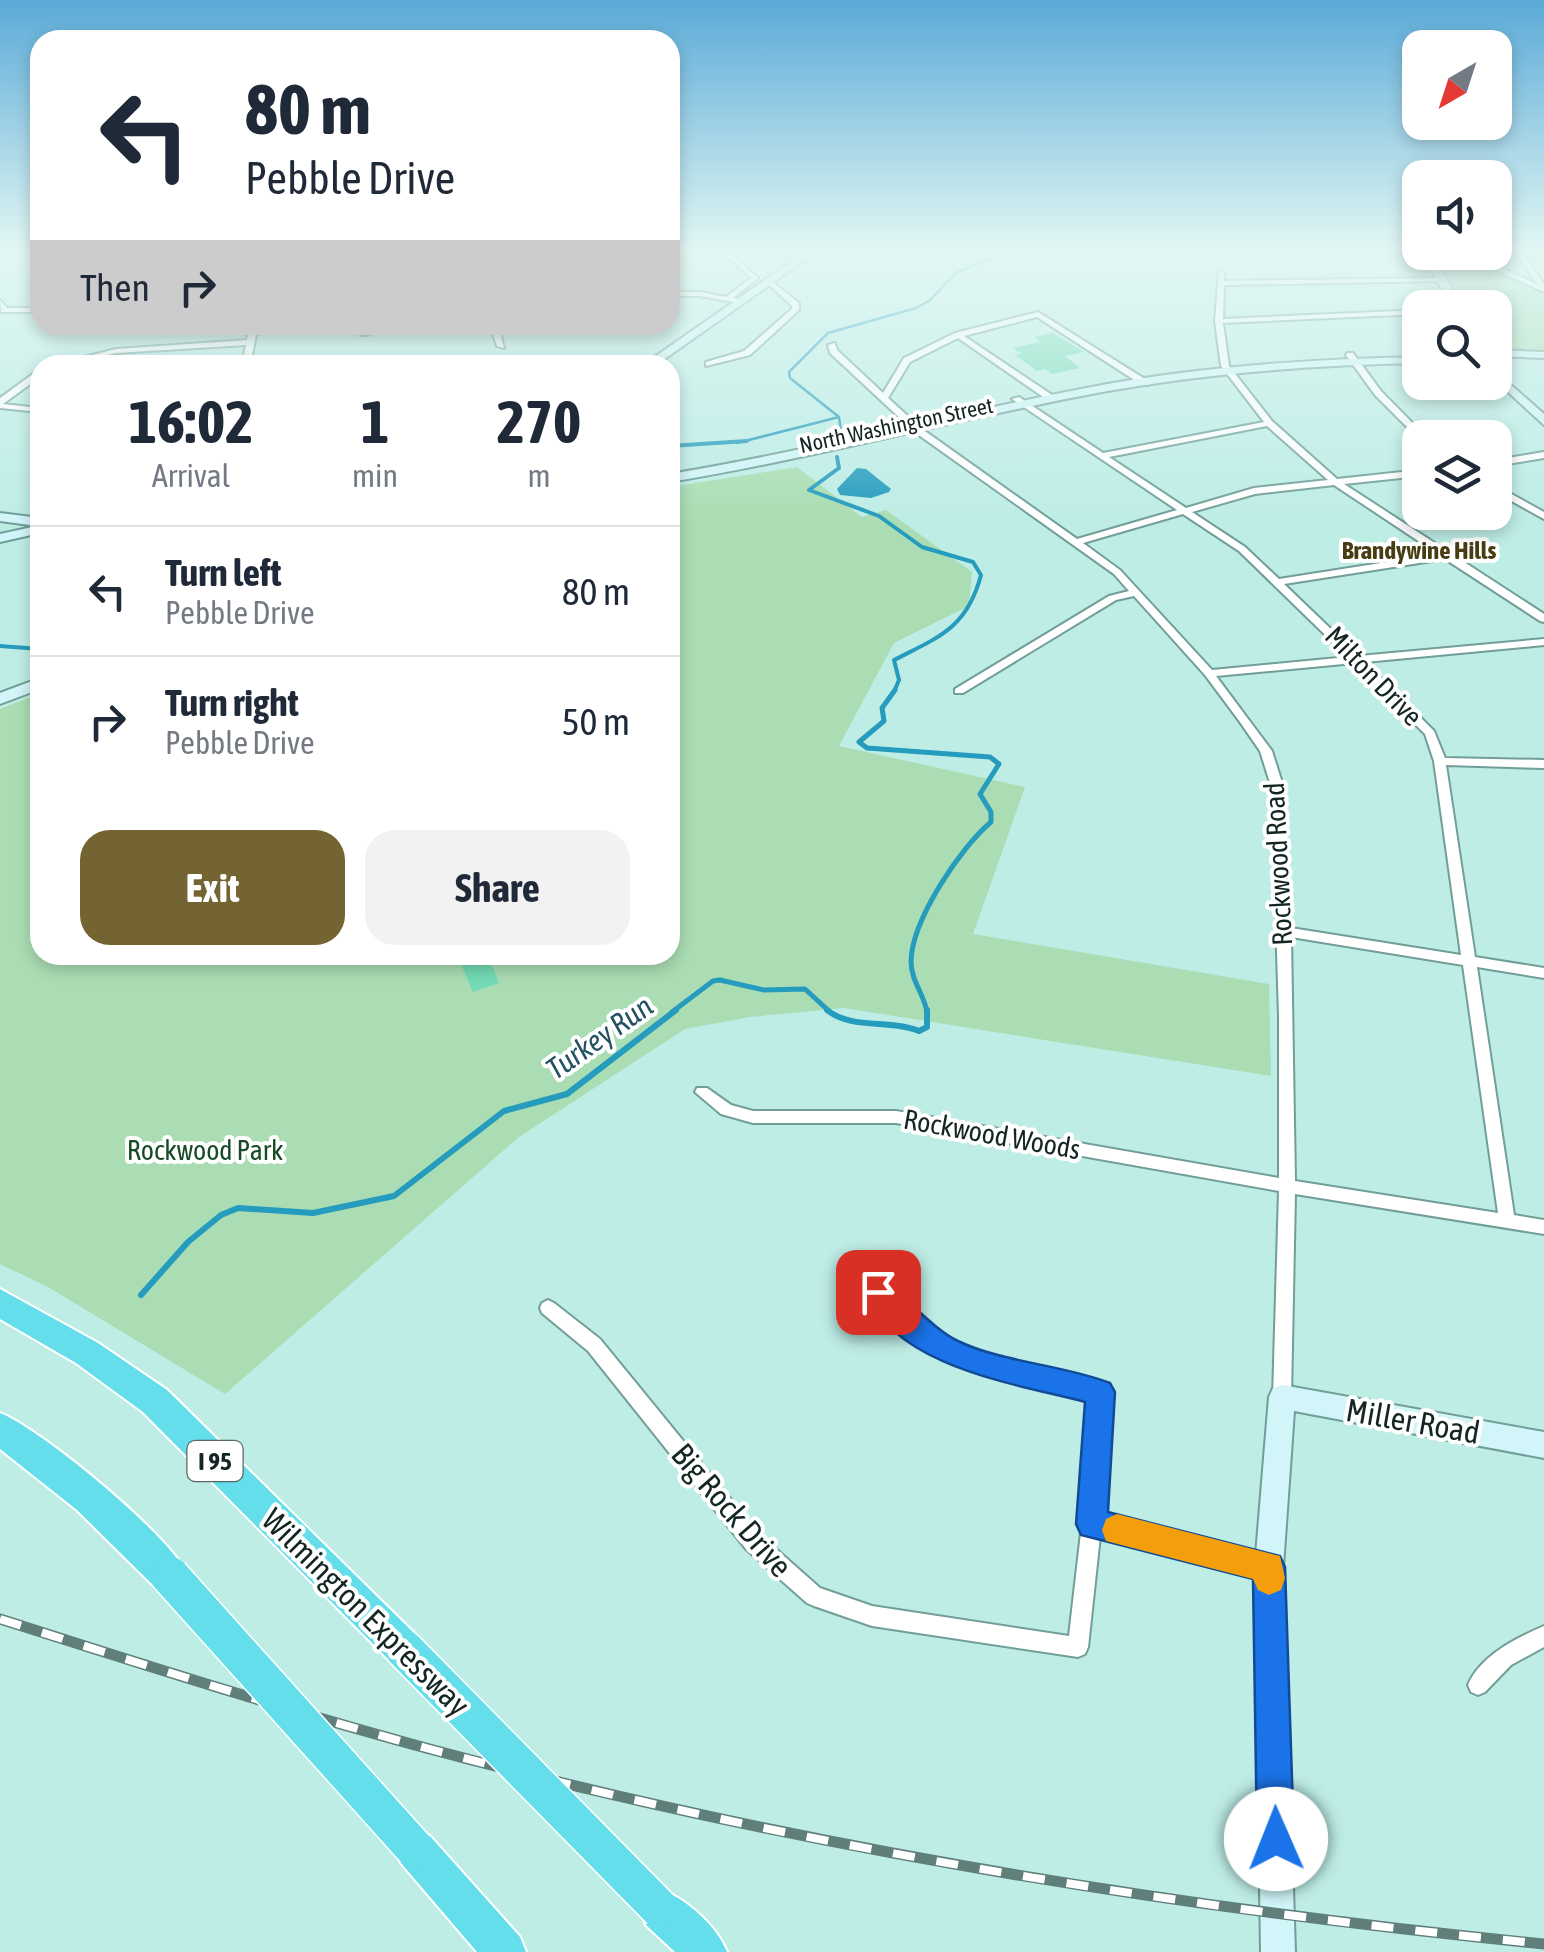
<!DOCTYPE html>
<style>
:root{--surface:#fff;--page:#f2f2f3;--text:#1f2937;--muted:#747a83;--line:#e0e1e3;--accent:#736432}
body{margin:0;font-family:"Asap Condensed",sans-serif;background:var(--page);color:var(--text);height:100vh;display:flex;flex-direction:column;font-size:38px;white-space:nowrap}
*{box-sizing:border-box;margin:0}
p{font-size:32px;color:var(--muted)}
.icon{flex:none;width:55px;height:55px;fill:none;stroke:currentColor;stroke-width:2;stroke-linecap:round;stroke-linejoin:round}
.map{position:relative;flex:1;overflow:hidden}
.details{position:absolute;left:30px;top:355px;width:650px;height:610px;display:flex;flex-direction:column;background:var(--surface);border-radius:30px;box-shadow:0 5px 15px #0003}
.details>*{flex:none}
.hud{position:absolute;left:30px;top:30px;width:650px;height:305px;border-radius:30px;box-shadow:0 5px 15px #0003;background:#fff;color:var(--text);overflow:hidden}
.needle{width:65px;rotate:219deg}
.controls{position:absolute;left:1402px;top:30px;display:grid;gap:20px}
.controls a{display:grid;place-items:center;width:110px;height:110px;border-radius:20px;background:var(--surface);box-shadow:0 5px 15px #0003;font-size:50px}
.pin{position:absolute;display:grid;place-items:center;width:85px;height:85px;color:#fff;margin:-42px;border-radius:20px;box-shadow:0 5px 15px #0006}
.me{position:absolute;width:110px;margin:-55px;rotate:359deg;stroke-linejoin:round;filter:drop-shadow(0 0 8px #0008)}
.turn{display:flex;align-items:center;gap:35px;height:210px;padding:0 50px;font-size:45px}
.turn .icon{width:130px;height:130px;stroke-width:2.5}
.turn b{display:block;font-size:70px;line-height:85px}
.then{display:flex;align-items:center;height:95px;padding:0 50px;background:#0003;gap:20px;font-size:38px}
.eta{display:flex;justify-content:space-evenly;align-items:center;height:170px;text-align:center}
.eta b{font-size:60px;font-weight:700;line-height:70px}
.primary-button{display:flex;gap:20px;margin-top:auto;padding:20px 50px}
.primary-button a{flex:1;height:115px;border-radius:30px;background:var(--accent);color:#fff;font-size:40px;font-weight:700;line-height:115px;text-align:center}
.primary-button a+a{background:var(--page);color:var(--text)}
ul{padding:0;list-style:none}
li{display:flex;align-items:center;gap:30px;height:130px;padding:0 50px;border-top:2px solid var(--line)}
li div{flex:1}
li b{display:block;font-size:38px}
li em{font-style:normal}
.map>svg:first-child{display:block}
.green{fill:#aaddb3}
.water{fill:#259bbe}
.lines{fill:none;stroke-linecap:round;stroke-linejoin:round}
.stream-far3{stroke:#259bbe;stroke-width:2.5}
.stream-far2{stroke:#259bbe;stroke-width:4}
.stream-far1{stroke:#259bbe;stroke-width:5}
.stream{stroke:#259bbe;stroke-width:6}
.building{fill:#73dab5}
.street-casing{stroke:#719e98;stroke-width:4}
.secondary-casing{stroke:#719e98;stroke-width:4}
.highway-casing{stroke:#fff;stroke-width:4}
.street{fill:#fff;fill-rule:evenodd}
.secondary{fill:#d1f5f9;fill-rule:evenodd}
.highway{fill:#65deeb;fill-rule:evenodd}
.rail-casing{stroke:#607f7b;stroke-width:11}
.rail{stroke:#fff;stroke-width:8;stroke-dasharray:22;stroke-linecap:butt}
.highway-bridge-casing{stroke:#fff;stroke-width:41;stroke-linecap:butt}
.highway-bridge{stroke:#65deeb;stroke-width:38}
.route{fill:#1a73e8;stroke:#114b97;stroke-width:2.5}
.slow{fill:#f59e0b}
.labels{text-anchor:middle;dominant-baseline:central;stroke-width:8;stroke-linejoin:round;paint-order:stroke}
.far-street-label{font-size:22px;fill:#142624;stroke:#fff}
.far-neighbourhood-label{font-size:25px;font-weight:bold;fill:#483c13;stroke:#fff}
.shield{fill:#fff;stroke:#5a6766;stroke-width:2.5}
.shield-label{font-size:25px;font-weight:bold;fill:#142624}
.street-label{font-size:28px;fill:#142624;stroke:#fff}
.park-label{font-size:28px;fill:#174b25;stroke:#fff}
.water-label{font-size:30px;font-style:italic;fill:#245262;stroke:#fff}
.near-street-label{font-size:32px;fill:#142624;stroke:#fff}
</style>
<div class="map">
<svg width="1544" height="1952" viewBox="0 0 1544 1952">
<rect width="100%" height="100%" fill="#beede6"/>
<path class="green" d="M1444,252L1459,254L1544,291V354L1495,351V308L1466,307L1436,254Z
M797,467L862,517L886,510L972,572L969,606L894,643L839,746L1025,787L973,934L1269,984L1271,1076L844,1008L750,1017L685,1029L519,1137L225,1394L48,1287L0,1264V709L40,693V955H670V487Z"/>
<path class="water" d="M857,468L866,469L891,489L889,492L871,498L840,495L837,489Z"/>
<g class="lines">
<path class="stream-far3" d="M839,417L841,432
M737,443L839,417L790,378L789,372L828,333L916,308L929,301L956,273L1015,248"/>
<path class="stream-far2" d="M670,446L747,441
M837,457L839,468L809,490L879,516L922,547L973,562L981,575C967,628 939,637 894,660L899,680L894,692
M0,646L40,649"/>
<path class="stream-far1" d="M895,690L882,708L884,721L859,742L867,748L990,757L999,764L980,794L991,812V822C960,848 912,920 911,961C911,981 924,994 927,1012
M672,1012L713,981L720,980L764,990L805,989L830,1012"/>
<path class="stream" d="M827,1010C852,1030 890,1019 919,1031L927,1027V1010
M141,1295L188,1242L221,1215L238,1208L313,1213L394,1196L504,1111L567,1094L676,1010"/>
</g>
<path class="building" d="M1053,333L1084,352L1065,356L1080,368L1052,374L1045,369L1037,371L1015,355L1022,354L1013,348L1041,342L1034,337Z
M457,955H488L499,983L473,992Z"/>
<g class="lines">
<defs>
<path id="street" d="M719,248H726L758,278L733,298L740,299V303L700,296H670V292H700L726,297L751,278Z
M0,249L3,253L0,255Z
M1495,250L1544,253V257L1524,256L1544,284V292L1456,252H1466L1537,284L1517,255L1493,253Z
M1219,271L1224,272V281L1443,278L1441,281L1224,285L1223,319L1420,310V314L1223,323L1229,366L1272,421L1337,479L1420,470V476L1344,484L1544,614V622L1540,621L1445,559L1284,584L1359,656L1544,639V645L1365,662L1434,731L1445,758L1544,760V768L1446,765L1475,957L1544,968V978L1477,967L1514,1215L1544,1220V1234L1295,1194L1291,1397L1288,1403L1282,1405L1276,1403L1273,1397L1279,1191L896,1123H753L721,1114L695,1092L697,1088H707L731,1105L753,1111H896L1279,1178V1017L1272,789L1260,751L1240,722L1205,675L1134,596L1116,600L963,693H955V689L1109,596L1129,591L1114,574L916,433L830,353L828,345L835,343L837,350L883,393L904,358L955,333L1038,312L1148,381V385H1142L1037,317L964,336L1055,397V401H1049L958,338L910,362L888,398L922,429L1077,539L1177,510L1012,399L1019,397L1103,453L1264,422L1221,366L1215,321ZM1267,426L1328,480L1254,488L1186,508L1109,457ZM1334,485L1438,554L1279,579L1245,547L1192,512L1255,494ZM1183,514L1239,551L1348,657L1212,670L1120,570L1083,543ZM1354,663L1425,734L1434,761L1461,955L1291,928L1284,789L1272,751L1216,676ZM1291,937L1463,965L1498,1213L1295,1181Z
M765,279H769L799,303V310L750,355L706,366V362L744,351L792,309V306L765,281Z
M0,300L7,308H40V312H1Z
M250,325H258L250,365H242L246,345L116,353L67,365H53L116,349L247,340Z
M373,325H383L367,335H361V331Z
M490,325H498L504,348L497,346Z
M1347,353H1353L1381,391L1427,438H1420V440L1375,395L1346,355Z
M37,371H40V377L3,404L40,408V412L0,408V398Z
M1544,452V458L1495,466V460Z
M1495,485L1544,512V519L1495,492Z
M877,1286C889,1291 896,1302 906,1310C922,1324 940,1335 958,1344C1005,1367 1058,1368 1106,1386L1109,1392L1102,1517L1269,1557L1276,1560L1279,1567L1276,1574L1269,1577L1100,1536L1088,1647L1085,1654L1078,1657L872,1626L814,1606L807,1603L746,1549L588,1351L542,1313L540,1308L542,1303L548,1300L554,1303L600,1339L760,1535L820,1588L872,1606L1069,1636L1082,1524L1091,1398C1023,1383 957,1369 901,1327C889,1318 876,1306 869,1293L871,1288Z
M1544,1626V1647L1511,1665L1485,1692L1478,1695L1471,1692L1468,1685C1480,1656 1516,1638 1544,1626Z"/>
<path id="secondary" d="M811,248H822L656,365H643Z
M1422,252H1432L1462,308H1451Z
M1495,350L1544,352V358L1495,356Z
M1420,357V363C1313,365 1207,373 1102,392C957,419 815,458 670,482V474C815,450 957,412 1102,385C1207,366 1314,359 1420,357Z
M1495,371L1544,414V425L1495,380Z
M0,513L40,518V533L0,542V534L37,526L0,521Z
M40,678V689L0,704V693Z
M1282,1385L1544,1432V1458L1294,1411L1283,1567L1295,1952H1261L1255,1567L1269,1397L1273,1388Z"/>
<path id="highway" d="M0,1289L98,1343L167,1390L418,1637L423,1650L418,1663L405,1668L392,1663L143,1412L76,1363L0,1319Z
M0,1413C41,1429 172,1537 188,1576L183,1589L170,1594L157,1589L77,1510L0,1449Z
M415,1829L429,1835L520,1937L526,1952H477L401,1863L395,1849L401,1835Z
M661,1889C687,1900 717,1926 727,1952H675L646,1925L640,1910L646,1895Z"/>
</defs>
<use href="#street" class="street-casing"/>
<use href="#secondary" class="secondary-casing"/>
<use href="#highway" class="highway-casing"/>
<use href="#street" class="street"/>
<use href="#secondary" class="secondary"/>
<use href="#highway" class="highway"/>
<defs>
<path id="rail" d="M0,1619C141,1664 283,1709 426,1748C791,1846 1168,1907 1544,1944"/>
</defs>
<use href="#rail" class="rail-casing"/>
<use href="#rail" class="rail"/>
<defs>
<path id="highway-bridge" d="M170,1576L415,1849
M405,1650L661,1910"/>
</defs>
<use href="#highway-bridge" class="highway-bridge-casing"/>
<use href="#highway-bridge" class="highway-bridge"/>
</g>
<linearGradient id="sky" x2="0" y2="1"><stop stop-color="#5aaad7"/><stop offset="0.48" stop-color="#e2f7f4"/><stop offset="1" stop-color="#e2f7f4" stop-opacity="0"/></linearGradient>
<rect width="1544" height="521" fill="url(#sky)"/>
<path class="route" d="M878,1280C901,1289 929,1327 958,1341C1001,1362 1064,1365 1110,1383L1115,1392L1108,1512L1280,1556L1285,1567L1294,1839L1288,1852L1276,1857L1263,1852L1257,1839L1253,1579L1081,1535L1076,1524L1085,1402C1013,1383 899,1368 864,1292L868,1284Z"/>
<path class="slow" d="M1117,1514L1280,1556L1285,1578L1281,1590L1269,1595L1258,1590L1253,1579L1106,1541L1102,1530L1106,1519Z"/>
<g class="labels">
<g class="far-street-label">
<text transform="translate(896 425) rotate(-12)">North Washington Street</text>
</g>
<g class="far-neighbourhood-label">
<text x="1419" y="550">Brandywine Hills</text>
</g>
<rect class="shield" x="187.5" y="1441" width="55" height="40" rx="8"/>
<g class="shield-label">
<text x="215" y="1461">I 95</text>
</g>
<g class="street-label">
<text transform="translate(1374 676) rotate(46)">Milton Drive</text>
<text transform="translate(1278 864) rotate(-93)">Rockwood Road</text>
<text transform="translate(992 1134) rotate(10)">Rockwood Woods</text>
</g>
<g class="park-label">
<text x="205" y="1150">Rockwood Park</text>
</g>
<g class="water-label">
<text transform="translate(599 1037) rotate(-35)">Turkey Run</text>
</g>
<g class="near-street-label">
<text transform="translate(1413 1421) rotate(10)">Miller Road</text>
<text transform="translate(732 1510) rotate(49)">Big Rock Drive</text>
<text transform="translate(366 1612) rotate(45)">Wilmington Expressway</text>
</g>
</g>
</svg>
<div class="controls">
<a><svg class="needle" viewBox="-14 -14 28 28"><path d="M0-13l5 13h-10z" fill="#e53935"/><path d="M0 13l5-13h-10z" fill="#747a83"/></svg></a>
<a><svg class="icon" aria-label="sound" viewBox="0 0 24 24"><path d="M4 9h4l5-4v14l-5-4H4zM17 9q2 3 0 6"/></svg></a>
<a><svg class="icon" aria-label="search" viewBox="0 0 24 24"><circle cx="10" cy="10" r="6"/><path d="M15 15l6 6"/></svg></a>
<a><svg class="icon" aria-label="layers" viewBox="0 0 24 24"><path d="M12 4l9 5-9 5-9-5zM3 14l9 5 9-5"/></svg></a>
</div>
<div class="pin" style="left:878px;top:1292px;background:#d93025"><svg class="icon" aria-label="arrive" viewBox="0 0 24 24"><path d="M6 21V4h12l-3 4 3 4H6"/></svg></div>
<svg class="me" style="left:1276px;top:1839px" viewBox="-20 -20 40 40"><circle r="19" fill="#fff"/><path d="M0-13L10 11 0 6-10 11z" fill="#1a73e8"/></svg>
<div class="hud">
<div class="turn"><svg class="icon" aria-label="left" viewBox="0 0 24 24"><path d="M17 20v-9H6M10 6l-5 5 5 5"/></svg><div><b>80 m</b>Pebble Drive</div></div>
<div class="then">Then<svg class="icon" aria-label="right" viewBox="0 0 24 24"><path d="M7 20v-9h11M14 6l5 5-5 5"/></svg></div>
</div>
<section class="details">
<div class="eta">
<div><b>16:02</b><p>Arrival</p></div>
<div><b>1</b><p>min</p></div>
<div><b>270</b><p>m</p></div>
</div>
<ul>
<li><svg class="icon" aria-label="left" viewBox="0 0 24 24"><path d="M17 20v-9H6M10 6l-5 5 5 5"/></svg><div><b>Turn left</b><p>Pebble Drive</p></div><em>80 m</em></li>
<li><svg class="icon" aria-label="right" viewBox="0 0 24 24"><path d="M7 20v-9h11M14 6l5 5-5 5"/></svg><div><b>Turn right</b><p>Pebble Drive</p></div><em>50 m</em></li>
</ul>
<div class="primary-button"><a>Exit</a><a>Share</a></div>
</section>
</div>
